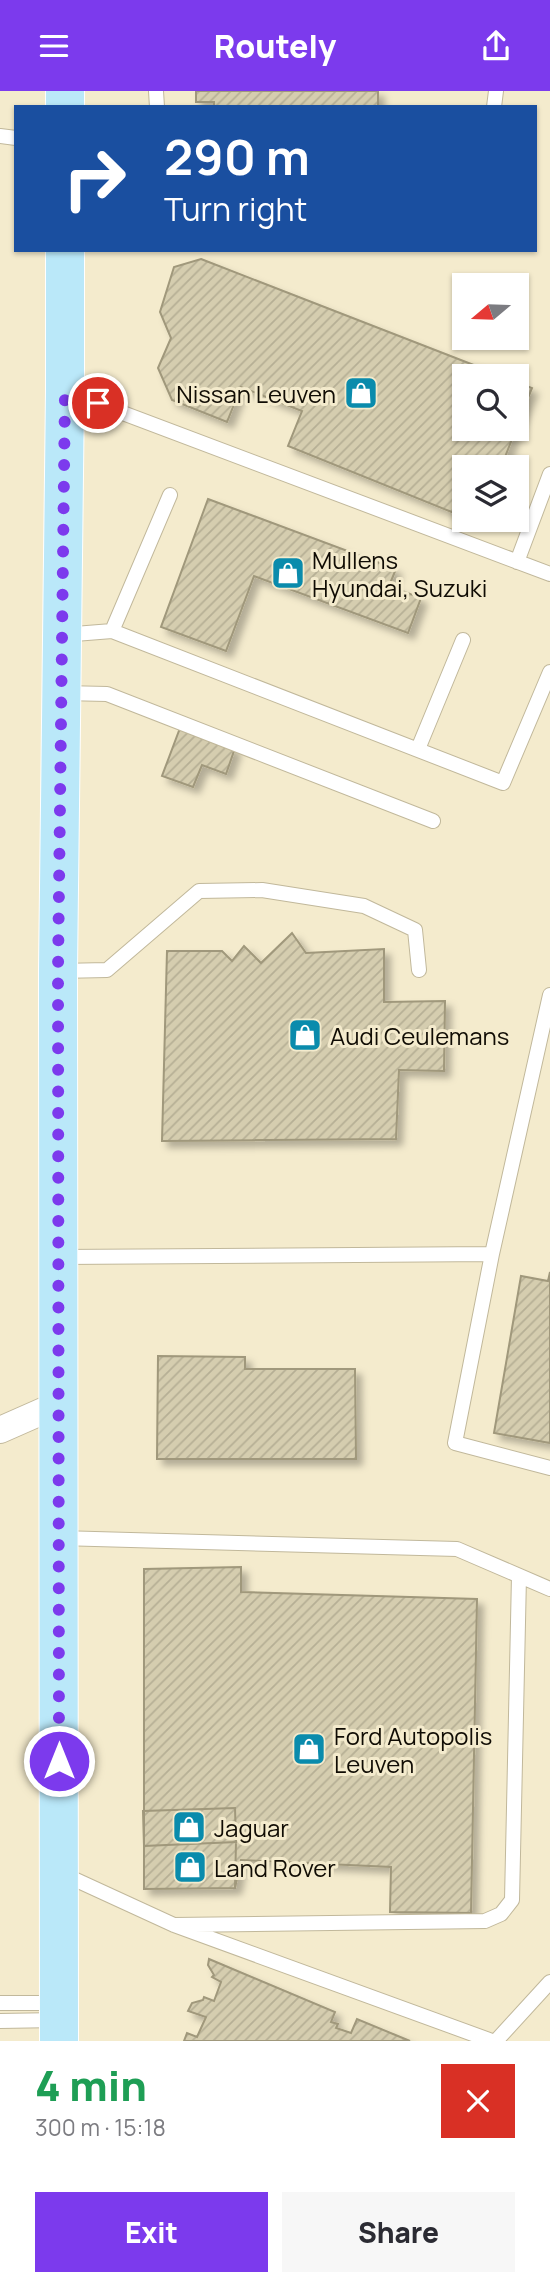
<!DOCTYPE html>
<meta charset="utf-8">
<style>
:root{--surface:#fff;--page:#f7f7f7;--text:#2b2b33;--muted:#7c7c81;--accent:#7c3aed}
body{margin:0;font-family:Manrope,sans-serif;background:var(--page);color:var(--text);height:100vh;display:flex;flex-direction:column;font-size:26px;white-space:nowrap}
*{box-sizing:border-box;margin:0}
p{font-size:23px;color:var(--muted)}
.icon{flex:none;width:38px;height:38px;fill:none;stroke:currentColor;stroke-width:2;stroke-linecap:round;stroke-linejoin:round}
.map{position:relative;height:1950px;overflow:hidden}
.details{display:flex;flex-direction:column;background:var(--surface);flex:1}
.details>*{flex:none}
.banner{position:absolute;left:14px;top:14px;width:523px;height:147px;border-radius:0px;box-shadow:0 2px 5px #0004;background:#1a4fa0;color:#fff;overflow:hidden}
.needle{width:46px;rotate:251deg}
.buttons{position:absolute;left:452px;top:182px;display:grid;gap:14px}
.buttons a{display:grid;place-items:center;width:77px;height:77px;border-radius:0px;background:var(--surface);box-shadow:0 2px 5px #0004;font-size:35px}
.pin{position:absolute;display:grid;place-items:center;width:60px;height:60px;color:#fff;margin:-30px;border:4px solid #fff;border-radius:50%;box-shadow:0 2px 7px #0007}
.me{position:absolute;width:77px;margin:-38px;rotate:0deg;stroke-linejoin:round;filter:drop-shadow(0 0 5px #0008)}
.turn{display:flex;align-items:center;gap:24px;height:147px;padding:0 35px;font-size:32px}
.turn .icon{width:91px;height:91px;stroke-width:2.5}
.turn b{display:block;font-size:49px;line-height:60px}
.round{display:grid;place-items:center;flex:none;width:74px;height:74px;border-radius:0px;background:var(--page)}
.overview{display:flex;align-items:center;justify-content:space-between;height:119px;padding:0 35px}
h1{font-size:42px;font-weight:800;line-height:52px;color:#1e9e55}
.action{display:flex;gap:14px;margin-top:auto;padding:14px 35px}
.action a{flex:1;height:80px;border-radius:0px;background:var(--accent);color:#fff;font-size:28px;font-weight:800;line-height:80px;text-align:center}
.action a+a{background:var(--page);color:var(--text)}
header{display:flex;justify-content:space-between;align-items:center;height:91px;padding:0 35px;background:var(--accent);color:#fff;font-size:32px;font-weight:800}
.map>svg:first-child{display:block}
.building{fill:url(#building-hatch);stroke:#a0987b;stroke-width:2;filter:url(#shadow)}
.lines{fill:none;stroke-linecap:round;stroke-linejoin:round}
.lane-casing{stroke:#c1b89b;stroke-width:16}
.street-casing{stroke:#c1b89b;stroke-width:28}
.primary-casing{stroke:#fff;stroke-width:40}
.lane{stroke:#fff;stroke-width:14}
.street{stroke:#fff;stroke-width:26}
.primary{stroke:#bae8f9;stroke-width:38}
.route{stroke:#7c3aed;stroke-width:12;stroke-dasharray:0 21.6}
.labels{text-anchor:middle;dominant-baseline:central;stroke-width:6;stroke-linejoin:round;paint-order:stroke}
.poi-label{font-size:24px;fill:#100c04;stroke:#f4ebcd;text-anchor:start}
</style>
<header><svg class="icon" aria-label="menu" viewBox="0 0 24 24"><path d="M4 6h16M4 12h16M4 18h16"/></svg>Routely<svg class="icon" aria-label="share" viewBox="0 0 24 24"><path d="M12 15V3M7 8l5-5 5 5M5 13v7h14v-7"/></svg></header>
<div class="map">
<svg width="550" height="1950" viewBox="0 0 550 1950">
<defs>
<pattern id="building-hatch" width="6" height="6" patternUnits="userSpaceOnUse" patternTransform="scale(1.75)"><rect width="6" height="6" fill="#d5cdaf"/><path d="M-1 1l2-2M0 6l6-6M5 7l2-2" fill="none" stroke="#b6af95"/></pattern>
<filter id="shadow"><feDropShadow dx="6" dy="6" stdDeviation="3.5" flood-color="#0004"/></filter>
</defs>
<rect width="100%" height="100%" fill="#f4ebcd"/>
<path class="building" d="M196,0H378V16H214V11H196Z
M201,168L502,285H464V338H516L501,376H464V426L288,355L302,320L241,296L227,331L172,309L158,277L171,247L160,221L174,176Z
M516,291L532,297L516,337Z
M208,408L396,478L389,495L421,507L408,542L254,485L226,560L161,536Z
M180,637L235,657L226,683L202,674L193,696L162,685Z
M292,842L306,862L384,858V911L445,910L444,980L399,979L396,1048L162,1050L167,860H222L232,870L244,855L261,872Z
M550,1181V1352L494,1342L521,1185L548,1190Z
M158,1265L245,1266V1278H355L356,1368H157Z
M241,1476V1501L477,1508L471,1822L390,1821L391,1776L241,1769L235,1797L144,1798V1478Z
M235,1717L236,1751L144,1755L143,1720Z
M236,1751L235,1797L144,1798V1755Z
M209,1868L335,1921L331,1931L338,1933L336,1937L351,1942L357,1928L410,1950H184L187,1942L197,1946L206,1926L188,1920L192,1912L203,1909L204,1906L214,1910L221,1891L212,1886L214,1884L208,1874Z
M209,1868L335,1921L331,1931L338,1933L336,1937L351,1942L357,1928L410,1950H184L187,1942L197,1946L206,1926L188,1920L192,1912L203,1909L204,1906L214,1910L221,1891L212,1886L214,1884L208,1874Z"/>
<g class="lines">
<defs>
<path id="lane" d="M156,0L157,16
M494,16L496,0
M0,45L16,47
M67,301L550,483
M517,471L550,383
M112,540L170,404
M62,544L112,540L503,692L550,581
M63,602L107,603L433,730
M418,658L463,549
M59,880L107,879L199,800L262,799L364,815L415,839L419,879
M550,904L492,1163L455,1352L550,1377
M60,1166L492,1163
M59,1447L457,1458L550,1498
M63,1783L174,1834L492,1950
M174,1834L485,1830L501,1823L512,1809L519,1485
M0,1912H58
M0,1930L58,1929
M496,1950L550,1891"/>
<path id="street" d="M0,1339L59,1313"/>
<path id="primary" d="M65,16V0
M59,1950L58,880L65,300V159"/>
</defs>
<use href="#lane" class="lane-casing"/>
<use href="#street" class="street-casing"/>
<use href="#primary" class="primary-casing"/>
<use href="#lane" class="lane"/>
<use href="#street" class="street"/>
<use href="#primary" class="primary"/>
</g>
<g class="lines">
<path class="route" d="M59,1670L58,880L65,300L98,312"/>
</g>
<defs>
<symbol id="shop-square" viewBox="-11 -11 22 22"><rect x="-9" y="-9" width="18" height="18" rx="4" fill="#0a8bac" stroke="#f4ebcd"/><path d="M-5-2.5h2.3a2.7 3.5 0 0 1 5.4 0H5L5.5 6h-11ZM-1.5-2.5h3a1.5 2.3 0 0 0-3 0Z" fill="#fff"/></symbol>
</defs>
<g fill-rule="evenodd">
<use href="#shop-square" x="342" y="283" width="38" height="38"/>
<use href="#shop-square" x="269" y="463" width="38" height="38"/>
<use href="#shop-square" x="286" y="925" width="38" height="38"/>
<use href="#shop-square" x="290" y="1639" width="38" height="38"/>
<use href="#shop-square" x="170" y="1717" width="38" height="38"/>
<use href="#shop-square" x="171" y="1757" width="38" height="38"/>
</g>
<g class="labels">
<g class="poi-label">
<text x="336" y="302" text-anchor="end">Nissan Leuven</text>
<text x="312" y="468">Mullens<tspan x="312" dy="28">Hyundai, Suzuki</tspan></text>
<text x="330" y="944">Audi Ceulemans</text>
<text x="334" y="1644">Ford Autopolis<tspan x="334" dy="28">Leuven</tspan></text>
<text x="214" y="1736">Jaguar</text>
<text x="214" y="1776">Land Rover</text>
</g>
</g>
</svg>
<div class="buttons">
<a><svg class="needle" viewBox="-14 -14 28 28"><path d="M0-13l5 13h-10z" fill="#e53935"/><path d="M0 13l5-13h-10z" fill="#7c7c81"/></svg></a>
<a><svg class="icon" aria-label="search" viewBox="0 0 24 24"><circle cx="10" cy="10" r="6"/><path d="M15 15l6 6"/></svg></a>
<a><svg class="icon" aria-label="layers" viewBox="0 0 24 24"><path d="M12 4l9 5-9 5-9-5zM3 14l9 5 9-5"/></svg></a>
</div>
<div class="pin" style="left:98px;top:312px;background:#d93025"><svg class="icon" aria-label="arrive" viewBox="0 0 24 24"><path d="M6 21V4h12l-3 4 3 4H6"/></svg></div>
<svg class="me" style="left:59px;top:1670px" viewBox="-20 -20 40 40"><circle r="17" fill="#7c3aed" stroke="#fff" stroke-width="3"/><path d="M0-11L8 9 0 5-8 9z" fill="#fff"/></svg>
<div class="banner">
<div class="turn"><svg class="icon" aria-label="right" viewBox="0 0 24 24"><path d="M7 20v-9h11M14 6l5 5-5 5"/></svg><div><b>290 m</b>Turn right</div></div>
</div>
</div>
<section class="details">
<div class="overview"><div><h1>4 min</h1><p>300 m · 15:18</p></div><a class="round" style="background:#d93025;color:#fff"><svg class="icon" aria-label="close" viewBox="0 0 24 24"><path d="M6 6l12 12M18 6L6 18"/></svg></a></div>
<div class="action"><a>Exit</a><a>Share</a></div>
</section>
